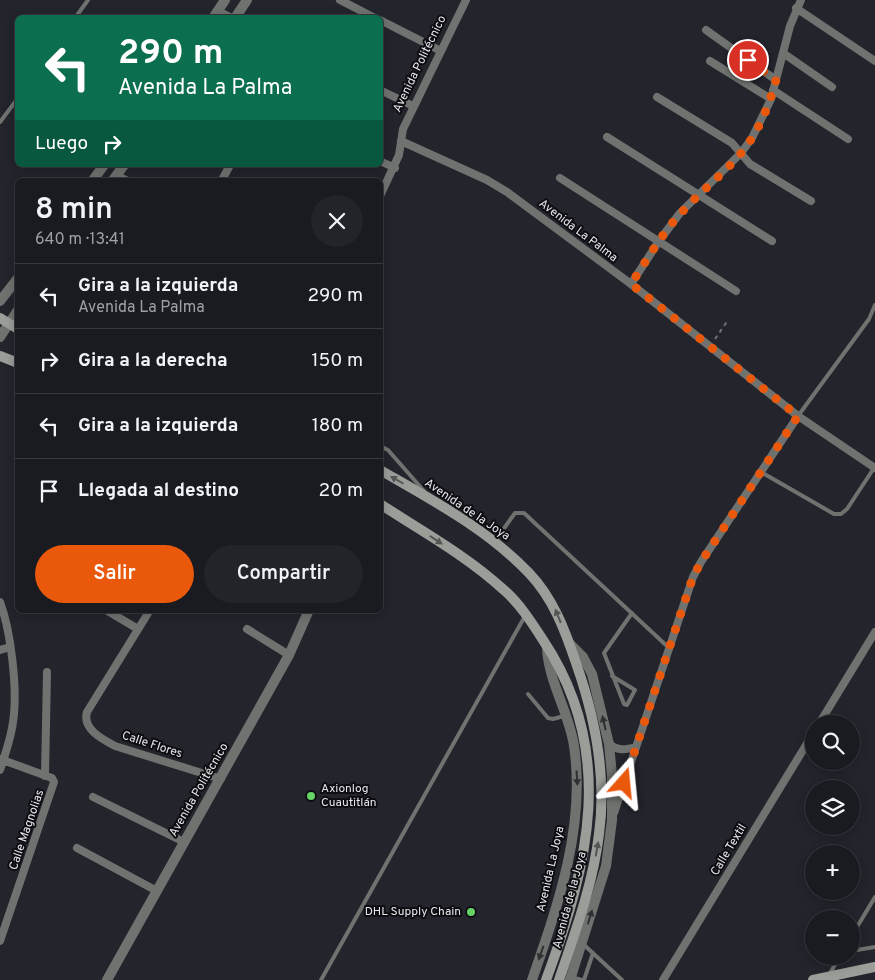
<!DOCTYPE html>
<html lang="es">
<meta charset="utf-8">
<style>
:root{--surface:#1a1b21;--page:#23242a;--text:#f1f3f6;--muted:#9fa1a5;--line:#38393f;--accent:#ea580c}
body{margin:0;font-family:Overpass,sans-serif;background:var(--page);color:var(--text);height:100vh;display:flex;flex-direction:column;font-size:19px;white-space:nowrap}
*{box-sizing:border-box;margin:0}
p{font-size:16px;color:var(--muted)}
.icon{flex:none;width:28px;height:28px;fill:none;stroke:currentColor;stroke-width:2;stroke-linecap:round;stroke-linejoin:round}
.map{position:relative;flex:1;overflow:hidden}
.sheet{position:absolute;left:15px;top:178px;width:368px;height:435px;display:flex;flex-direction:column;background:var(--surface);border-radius:8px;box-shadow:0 2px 12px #0003,0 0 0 1px var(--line)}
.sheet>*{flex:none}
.guide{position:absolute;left:15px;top:15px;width:368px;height:152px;border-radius:8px;box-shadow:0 2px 12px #0003,0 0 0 1px var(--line);background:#0b6e4f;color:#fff;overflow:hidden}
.tools{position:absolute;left:805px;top:715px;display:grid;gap:10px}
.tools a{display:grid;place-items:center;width:55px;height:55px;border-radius:50%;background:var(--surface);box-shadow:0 2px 12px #0003,0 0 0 1px var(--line);font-size:25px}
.pin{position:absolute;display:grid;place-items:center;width:42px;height:42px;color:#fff;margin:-21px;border:2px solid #fff;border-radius:50%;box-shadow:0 1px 5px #0007}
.me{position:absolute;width:55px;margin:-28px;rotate:18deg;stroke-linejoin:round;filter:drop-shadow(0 0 4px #0008)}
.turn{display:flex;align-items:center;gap:18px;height:105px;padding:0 20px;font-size:22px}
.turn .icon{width:65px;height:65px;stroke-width:2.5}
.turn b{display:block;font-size:35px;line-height:42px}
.then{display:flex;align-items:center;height:48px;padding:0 20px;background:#0003;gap:10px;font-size:19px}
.round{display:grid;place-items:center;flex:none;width:52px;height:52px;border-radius:26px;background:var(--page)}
.headline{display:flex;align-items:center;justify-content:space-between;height:85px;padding:0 20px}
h1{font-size:30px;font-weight:600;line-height:38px}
.button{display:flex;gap:10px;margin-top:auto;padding:10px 20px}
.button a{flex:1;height:58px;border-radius:30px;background:var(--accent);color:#fff;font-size:20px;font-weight:600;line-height:58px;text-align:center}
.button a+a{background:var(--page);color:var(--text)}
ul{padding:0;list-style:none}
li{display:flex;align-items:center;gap:15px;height:65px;padding:0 20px;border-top:1px solid var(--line)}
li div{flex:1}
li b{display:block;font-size:19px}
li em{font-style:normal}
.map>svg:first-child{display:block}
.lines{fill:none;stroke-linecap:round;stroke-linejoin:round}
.path{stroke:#72737a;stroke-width:2;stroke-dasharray:4 4;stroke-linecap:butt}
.service{stroke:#6f726f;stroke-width:4}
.minor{stroke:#6f726f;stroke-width:8}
.tertiary{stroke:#6f726f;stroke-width:10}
.secondary{stroke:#999e99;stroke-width:10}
.oneway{fill:#535655}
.oneway2{fill:#2f3032}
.route{stroke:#ea580c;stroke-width:9;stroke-dasharray:0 16.2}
.poi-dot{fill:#65d467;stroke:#0d0d11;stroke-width:2}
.labels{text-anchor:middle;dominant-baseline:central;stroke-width:4;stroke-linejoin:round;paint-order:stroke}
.street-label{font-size:12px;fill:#e7e8ed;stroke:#0d0d11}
.poi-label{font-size:12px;fill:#e7e8ed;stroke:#0d0d11;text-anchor:start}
</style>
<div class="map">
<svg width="875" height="980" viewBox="0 0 875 980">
<rect width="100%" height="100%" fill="#23242c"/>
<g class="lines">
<path class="path" d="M715,339L728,320"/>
<path class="service" d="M75,18L88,0
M0,122L18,98
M798,416L869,319L875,305
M380,446L388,450L424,491
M761,472L834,514H841L847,509L874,468
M495,541L515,513H524L668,647
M612,676L635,690L627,705L624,704L604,653L632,613
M528,694L548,718L553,719L564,716
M851,937L875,897
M583,944L622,980
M851,951L875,947
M829,975L840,956
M571,977L582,980
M321,980L525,616
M584,980L593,953"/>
<path class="minor" d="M340,0L375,18
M796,8L875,61
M218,11L232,18
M380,20L441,51
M706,30L776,80
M783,53L832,87
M710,61L771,99
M380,90L413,106
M773,90L848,139
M657,97L732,143L750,164L811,201
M607,137L772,241
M401,141L487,180L507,192L631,284L798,416L875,468
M380,161L395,168
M116,175L126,180
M560,178L736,291
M222,180L230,165
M380,196L399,155L403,129L466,0
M631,284L659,241L680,213L741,153L752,138L771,99L790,26L801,0
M0,602C11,632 18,690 13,722C11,738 5,755 0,770
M106,610L138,629
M150,610L87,712C82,729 102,739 115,746L221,779
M247,629L289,655
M0,650L10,647
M819,724L875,632
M609,744C618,751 625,750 636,747
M0,759L52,778L54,782L0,941
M45,776L47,672
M93,797L184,842
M614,813L693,577L701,562L798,416
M77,848L157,891
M663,980L814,732"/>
<path class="tertiary" d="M213,18L225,0
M235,18L247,0
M93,180L104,165
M113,180L124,165
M0,301L18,278
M0,337L18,310
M569,643L583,657L592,674L609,744L612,775V820L606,866L570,980
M107,980L289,655L309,610
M532,980C558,905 586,826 574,746C569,712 548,681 547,647"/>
<path class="secondary" d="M0,318L18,329
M0,356L18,363
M380,470C432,500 487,529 529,573C553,598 565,630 576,663C595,717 607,776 599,834C593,884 575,933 559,980
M380,504C422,531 467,556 504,590C520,604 532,623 543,640C617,751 589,864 546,980
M813,980L875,967"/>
</g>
<defs><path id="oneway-solid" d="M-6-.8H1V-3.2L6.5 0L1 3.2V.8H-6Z" transform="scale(1.25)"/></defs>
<g class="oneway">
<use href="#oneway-solid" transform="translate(397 480) rotate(-150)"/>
<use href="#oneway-solid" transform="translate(436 540) rotate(33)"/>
<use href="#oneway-solid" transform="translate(558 616) rotate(-112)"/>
<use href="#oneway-solid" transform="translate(597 849) rotate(-80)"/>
</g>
<g class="oneway2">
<use href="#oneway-solid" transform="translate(604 723) rotate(-103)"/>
<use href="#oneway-solid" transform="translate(577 778) rotate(86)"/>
<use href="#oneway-solid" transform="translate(590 917) rotate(-73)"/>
<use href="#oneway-solid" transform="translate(541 953) rotate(110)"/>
</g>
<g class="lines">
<path class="route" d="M624,783L693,577L701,562L798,416L631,284C647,260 662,233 682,212C701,191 724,174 742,152C759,131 769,106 776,80L748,60"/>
</g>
<g class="poi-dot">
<circle cx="311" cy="796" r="5"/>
<circle cx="471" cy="912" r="5"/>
</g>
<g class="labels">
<g class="street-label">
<text transform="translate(420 64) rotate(-64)">Avenida Politécnico</text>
<text transform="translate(578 231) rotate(37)">Avenida La Palma</text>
<text transform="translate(467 510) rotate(34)">Avenida de la Joya</text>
<text transform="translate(152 745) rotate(18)">Calle Flores</text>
<text transform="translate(199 790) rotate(-60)">Avenida Politécnico</text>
<text transform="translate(27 830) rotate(-71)">Calle Magnolias</text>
<text transform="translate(729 850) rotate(-59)">Calle Textil</text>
<text transform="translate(551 869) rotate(-77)">Avenida La Joya</text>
<text transform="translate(570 900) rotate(-75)">Avenida de la Joya</text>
</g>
<g class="poi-label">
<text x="321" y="789">Axionlog<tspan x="321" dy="14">Cuautitlán</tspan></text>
<text x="461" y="912" text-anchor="end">DHL Supply Chain</text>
</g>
</g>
</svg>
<div class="tools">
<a><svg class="icon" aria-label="search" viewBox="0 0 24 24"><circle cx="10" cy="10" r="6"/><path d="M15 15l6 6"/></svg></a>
<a><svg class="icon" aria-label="layers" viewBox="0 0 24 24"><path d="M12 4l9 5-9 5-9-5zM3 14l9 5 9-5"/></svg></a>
<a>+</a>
<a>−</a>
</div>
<div class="pin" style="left:748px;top:60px;background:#d93025"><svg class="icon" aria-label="arrive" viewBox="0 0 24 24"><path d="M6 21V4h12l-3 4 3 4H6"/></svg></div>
<svg class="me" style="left:624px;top:783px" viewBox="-20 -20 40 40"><path d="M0-17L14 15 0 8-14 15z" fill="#ea580c" stroke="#fff" stroke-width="4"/></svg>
<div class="guide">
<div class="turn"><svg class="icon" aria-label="left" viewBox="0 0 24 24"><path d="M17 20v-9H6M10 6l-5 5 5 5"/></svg><div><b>290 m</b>Avenida La Palma</div></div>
<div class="then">Luego<svg class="icon" aria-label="right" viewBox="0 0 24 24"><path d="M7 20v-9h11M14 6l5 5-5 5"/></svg></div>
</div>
<section class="sheet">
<div class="headline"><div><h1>8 min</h1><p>640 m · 13:41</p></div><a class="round"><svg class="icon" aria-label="close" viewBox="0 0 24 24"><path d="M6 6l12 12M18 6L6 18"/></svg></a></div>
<ul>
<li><svg class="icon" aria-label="left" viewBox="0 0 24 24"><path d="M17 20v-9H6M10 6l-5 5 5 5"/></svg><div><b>Gira a la izquierda</b><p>Avenida La Palma</p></div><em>290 m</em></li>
<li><svg class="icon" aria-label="right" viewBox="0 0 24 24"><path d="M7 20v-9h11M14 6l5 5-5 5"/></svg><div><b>Gira a la derecha</b></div><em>150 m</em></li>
<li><svg class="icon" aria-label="left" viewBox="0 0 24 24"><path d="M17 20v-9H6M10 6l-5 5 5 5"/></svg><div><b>Gira a la izquierda</b></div><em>180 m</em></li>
<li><svg class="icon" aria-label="arrive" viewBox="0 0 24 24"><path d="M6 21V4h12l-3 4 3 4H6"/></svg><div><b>Llegada al destino</b></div><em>20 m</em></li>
</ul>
<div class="button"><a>Salir</a><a>Compartir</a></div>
</section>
</div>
